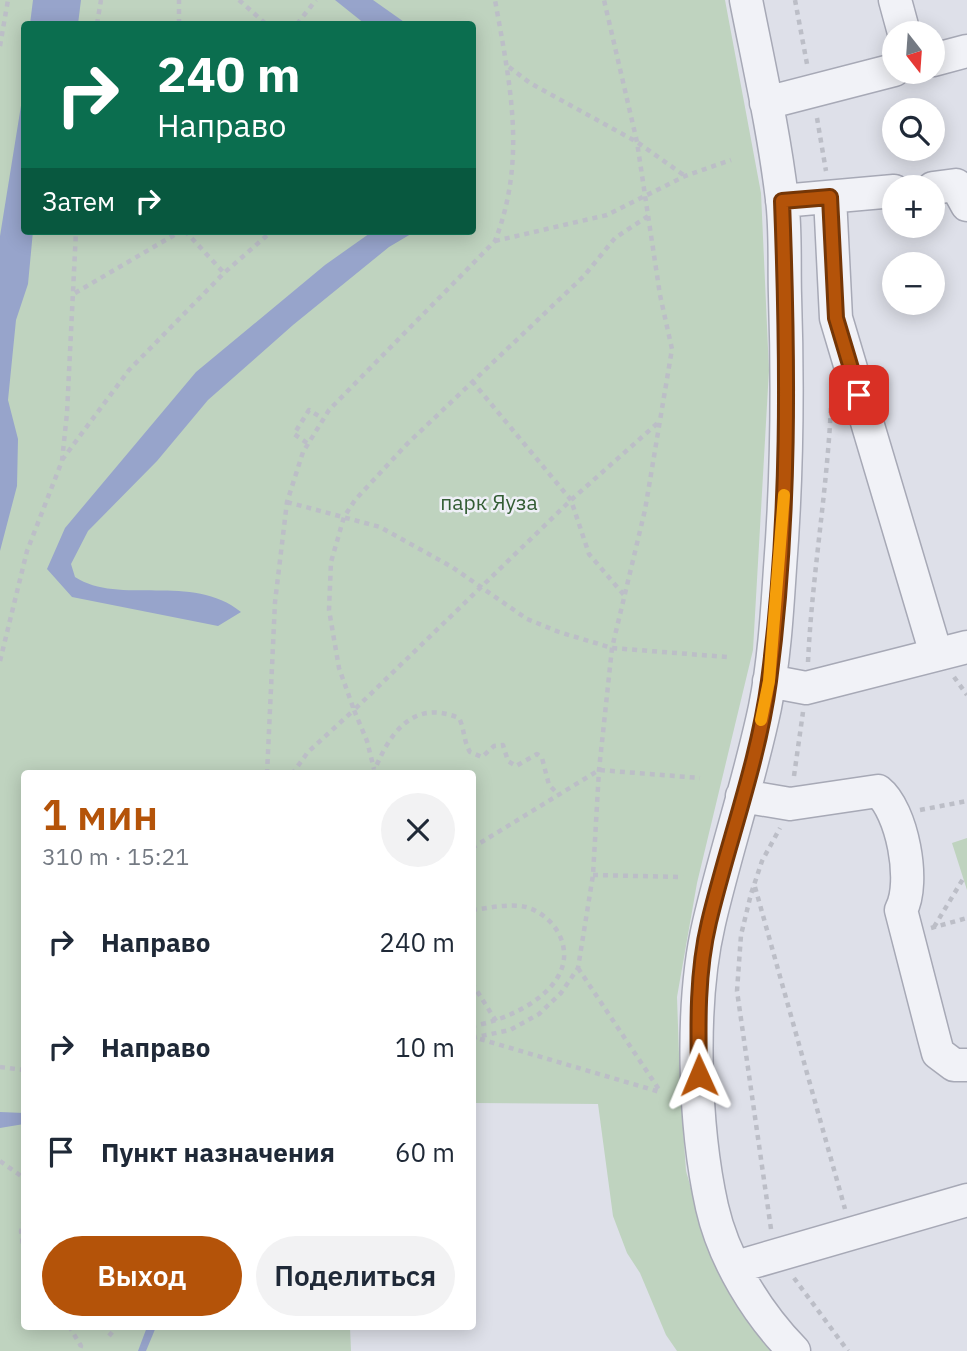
<!DOCTYPE html>
<html lang="ru">
<meta charset="utf-8">
<style>
:root{--surface:#fff;--page:#f2f2f3;--text:#1f2937;--muted:#747a83;--accent:#b45309}
body{margin:0;font-family:"IBM Plex Sans",sans-serif;background:var(--page);color:var(--text);height:100vh;display:flex;flex-direction:column;font-size:26px;white-space:nowrap}
*{box-sizing:border-box;margin:0}
p{font-size:23px;color:var(--muted)}
.icon{flex:none;width:38px;height:38px;fill:none;stroke:currentColor;stroke-width:2;stroke-linecap:round;stroke-linejoin:round}
.map{position:relative;flex:1;overflow:hidden}
.side{position:absolute;left:21px;top:770px;width:455px;height:560px;display:flex;flex-direction:column;background:var(--surface);border-radius:7px;box-shadow:0 4px 18px #0003}
.side>*{flex:none}
.guide{position:absolute;left:21px;top:21px;width:455px;height:214px;border-radius:7px;box-shadow:0 4px 18px #0003;background:#0b6e4f;color:#fff;overflow:hidden}
.needle{width:46px;rotate:163deg}
.tools{position:absolute;left:882px;top:21px;display:grid;gap:14px}
.tools a{display:grid;place-items:center;width:63px;height:63px;border-radius:50%;background:var(--surface);box-shadow:0 4px 18px #0003;font-size:35px}
.pin{position:absolute;display:grid;place-items:center;width:60px;height:60px;color:#fff;margin:-30px;border-radius:14px;box-shadow:0 4px 10px #0006}
.me{position:absolute;width:77px;margin:-38px;rotate:359deg;stroke-linejoin:round;filter:drop-shadow(0 0 5px #0008)}
.turn{display:flex;align-items:center;gap:24px;height:147px;padding:0 21px;font-size:32px}
.turn .icon{width:91px;height:91px;stroke-width:2.5}
.turn b{display:block;font-size:49px;line-height:60px}
.then{display:flex;align-items:center;height:66px;padding:0 21px;background:#0003;gap:14px;font-size:26px}
.round{display:grid;place-items:center;flex:none;width:74px;height:74px;border-radius:37px;background:var(--page)}
.headline{display:flex;align-items:center;justify-content:space-between;height:119px;padding:0 21px}
h1{font-size:42px;font-weight:600;line-height:52px;color:var(--accent)}
.primary-button{display:flex;gap:14px;margin-top:auto;padding:14px 21px}
.primary-button a{flex:1;height:80px;border-radius:42px;background:var(--accent);color:#fff;font-size:28px;font-weight:600;line-height:80px;text-align:center}
.primary-button a+a{background:var(--page);color:var(--text)}
ul{padding:0;list-style:none}
li{display:flex;align-items:center;gap:21px;height:105px;padding:0 21px}
li div{flex:1}
li b{display:block;font-size:26px}
li em{font-style:normal}
.map>svg:first-child{display:block}
.green{fill:#bfd3bf;fill-rule:evenodd}
.water{fill:#97a4cb}
.lines{fill:none;stroke-linecap:round;stroke-linejoin:round}
.minor-casing{stroke:#a7a9b6;stroke-width:35}
.path{stroke:#bcbec7;stroke-width:4.5;stroke-dasharray:5 5;stroke-linecap:butt}
.minor{stroke:#f1f2f7;stroke-width:32}
.route-casing{stroke:#753606;stroke-width:18}
.route{stroke:#b45309;stroke-width:12}
.slow{stroke:#f59e0b;stroke-width:12}
.labels{text-anchor:middle;dominant-baseline:central;stroke-width:5;stroke-linejoin:round;paint-order:stroke}
.park-label{font-size:21px;fill:#335d34;stroke:#eeeff6}
</style>
<div class="map">
<svg width="967" height="1351" viewBox="0 0 967 1351">
<rect width="100%" height="100%" fill="#dee0e9"/>
<path class="green" d="M0,0H725L761,193L769,370L753,650L697,883L677,997L680,1083L686,1171L707,1244L774,1351H677L666,1335L640,1273L627,1253L613,1216L598,1104L473,1103L472,774H24V1326L350,1327L351,1351H0ZM24,24H472V231H24Z
M967,838V890L952,843Z"/>
<path class="water" d="M33,0H81L78,24H30Z
M335,0H373L407,24H365Z
M24,87V231H33L28,284L16,320L8,400L18,439L17,486L0,551V236Z
M373,231H416L389,247L293,325L208,400L157,461L88,531L71,564L75,577C119,606 192,572 241,612L218,626L72,597L47,569L65,528L196,372L325,265Z
M0,1112L24,1113V1124L0,1128Z
M147,1327H156L146,1351H138Z"/>
<g class="lines">
<defs>
<path id="minor" d="M746,0C759,66 774,132 782,199C786,231 784,264 785,296C788,387 787,478 780,568C777,614 774,662 765,707C750,779 726,850 709,923C690,1004 694,1126 712,1207C724,1260 757,1313 794,1351
M895,0L904,33
M933,60L967,51
M766,103L894,70
M933,188L956,185L967,205
M830,197L836,318L936,654
M782,201L894,191
M769,681L806,688L967,647
M742,796L790,804L878,791C902,810 916,882 901,910L934,1038L938,1053L954,1065H967
M736,1267L967,1200"/>
</defs>
<use href="#minor" class="minor-casing"/>
<path class="path" d="M239,0L266,24
M795,0L807,64
M97,24L101,0
M179,24V0
M297,24L316,0
M0,46L8,0
M509,67L530,83L637,142L685,176
M817,118L826,171
M648,216L615,238L584,276L407,444L355,500L344,517L331,562L329,610L339,668L354,710L571,500L660,421
M185,231L224,273
M495,241L607,215L685,176L731,160
M75,293L181,231
M472,381L571,500L589,554L624,595
M307,443L294,434L309,410L322,418
M62,460L129,370L224,273L272,231
M287,502L380,527L452,567L527,619L559,632L612,648L727,657
M0,661L27,551L62,461L67,413L76,231
M808,662C812,576 827,492 831,406
M954,677L967,695
M267,774L275,602L287,502L303,452L329,410L495,241C527,159 510,84 495,0
M292,774L308,752L354,710L367,741L374,769
M373,774C388,736 411,698 459,718C465,730 463,740 470,752L482,757L494,746L503,745L508,761L516,766L537,754L542,758L549,785L559,795
M794,776L803,712
M920,810L967,801
M472,848L599,770L700,778
M593,875L683,877
M755,887L845,1209
M472,910C489,908 510,903 526,907C540,911 552,921 559,934C584,985 512,1020 472,1026
M934,927L963,879
M931,928L967,918
M578,968L660,1091
M472,983L496,1021
M472,1038L510,1030L539,1014L561,993L578,968L593,875L599,770L612,648L645,510L672,349L660,295L637,142L604,0
M480,1039L660,1092
M0,1067L24,1070
M0,1161L21,1176L24,1181
M24,1219L21,1231L24,1253
M771,1229L737,991L741,935L751,894L762,861L780,828
M794,1278L848,1351
M69,1326L81,1346L79,1351
M109,1336L117,1326"/>
<use href="#minor" class="minor"/>
</g>
<g class="lines">
<defs>
<path id="route" d="M699,1075C698,1024 697,972 709,922C728,842 758,763 769,681C790,522 788,361 782,201L830,197L836,318L859,395"/>
</defs>
<use href="#route" class="route-casing"/>
<use href="#route" class="route"/>
<path class="slow" d="M761,720L769,681L784,495"/>
</g>
<g class="labels">
<g class="park-label">
<text x="489" y="502">парк Яуза</text>
</g>
</g>
</svg>
<div class="tools">
<a><svg class="needle" viewBox="-14 -14 28 28"><path d="M0-13l5 13h-10z" fill="#e53935"/><path d="M0 13l5-13h-10z" fill="#747a83"/></svg></a>
<a><svg class="icon" aria-label="search" viewBox="0 0 24 24"><circle cx="10" cy="10" r="6"/><path d="M15 15l6 6"/></svg></a>
<a>+</a>
<a>−</a>
</div>
<div class="pin" style="left:859px;top:395px;background:#d93025"><svg class="icon" aria-label="arrive" viewBox="0 0 24 24"><path d="M6 21V4h12l-3 4 3 4H6"/></svg></div>
<svg class="me" style="left:699px;top:1075px" viewBox="-20 -20 40 40"><path d="M0-17L14 15 0 8-14 15z" fill="#b45309" stroke="#fff" stroke-width="4"/></svg>
<div class="guide">
<div class="turn"><svg class="icon" aria-label="right" viewBox="0 0 24 24"><path d="M7 20v-9h11M14 6l5 5-5 5"/></svg><div><b>240 m</b>Направо</div></div>
<div class="then">Затем<svg class="icon" aria-label="right" viewBox="0 0 24 24"><path d="M7 20v-9h11M14 6l5 5-5 5"/></svg></div>
</div>
<section class="side">
<div class="headline"><div><h1>1 мин</h1><p>310 m · 15:21</p></div><a class="round"><svg class="icon" aria-label="close" viewBox="0 0 24 24"><path d="M6 6l12 12M18 6L6 18"/></svg></a></div>
<ul>
<li><svg class="icon" aria-label="right" viewBox="0 0 24 24"><path d="M7 20v-9h11M14 6l5 5-5 5"/></svg><div><b>Направо</b></div><em>240 m</em></li>
<li><svg class="icon" aria-label="right" viewBox="0 0 24 24"><path d="M7 20v-9h11M14 6l5 5-5 5"/></svg><div><b>Направо</b></div><em>10 m</em></li>
<li><svg class="icon" aria-label="arrive" viewBox="0 0 24 24"><path d="M6 21V4h12l-3 4 3 4H6"/></svg><div><b>Пункт назначения</b></div><em>60 m</em></li>
</ul>
<div class="primary-button"><a>Выход</a><a>Поделиться</a></div>
</section>
</div>
